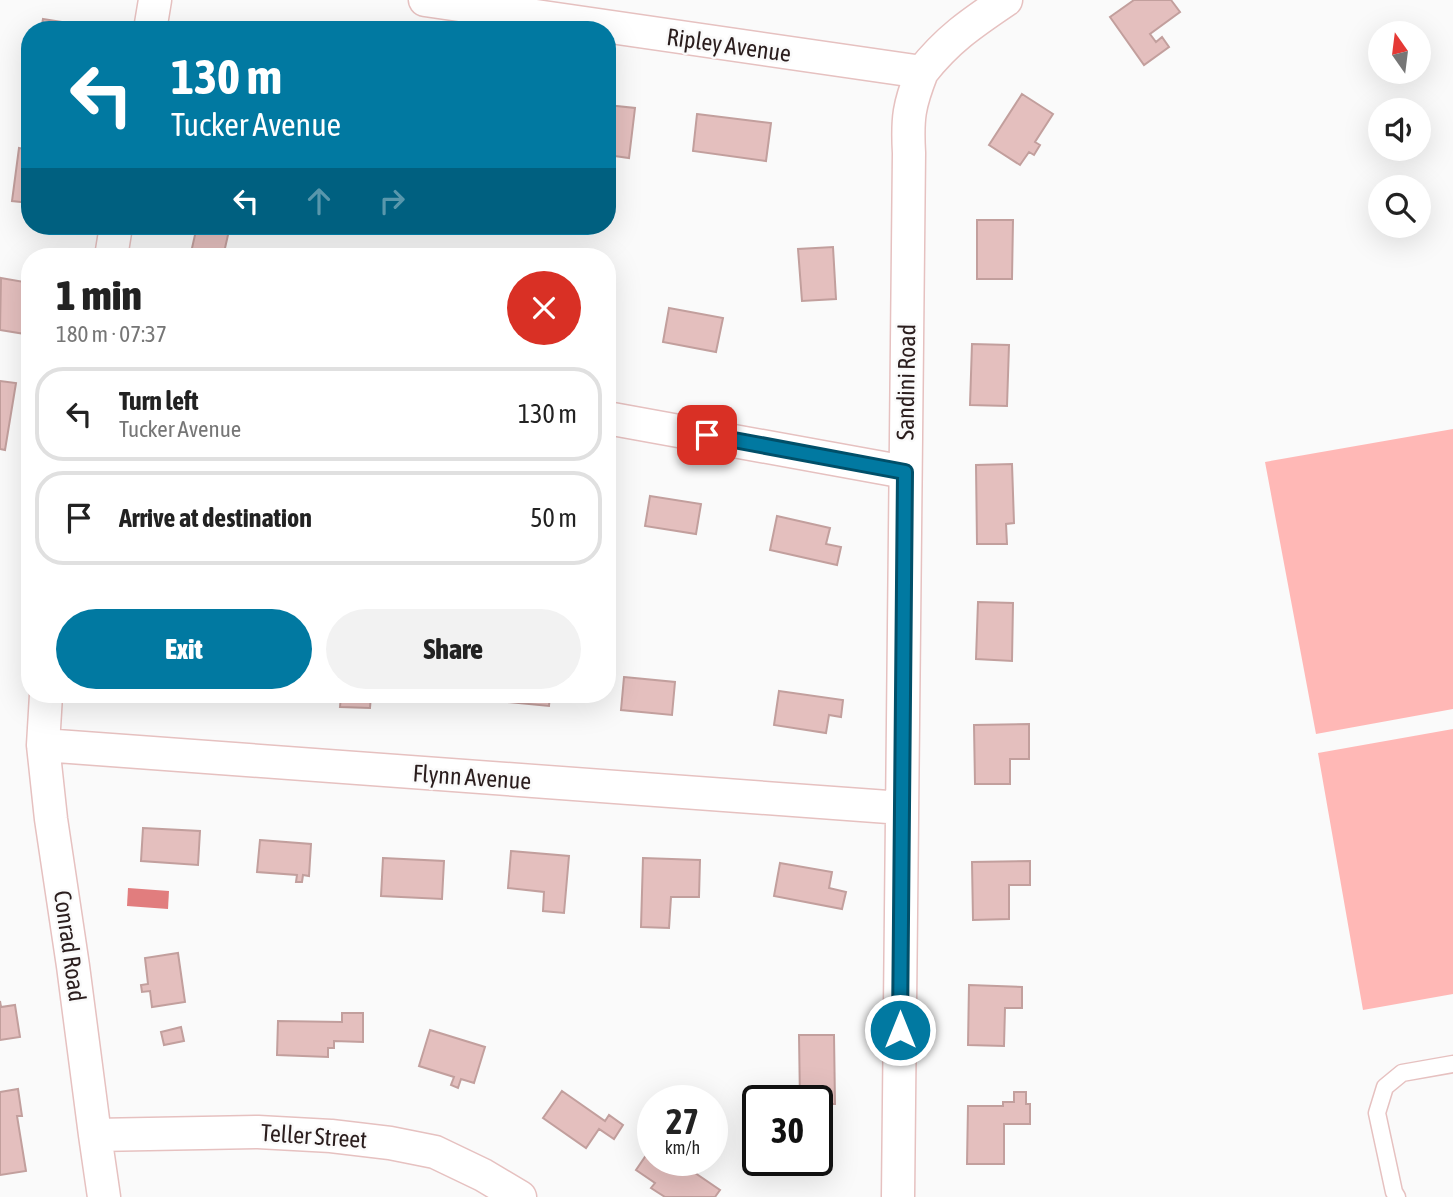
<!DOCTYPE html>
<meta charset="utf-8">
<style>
:root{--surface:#fff;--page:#f2f2f2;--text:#222;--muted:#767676;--line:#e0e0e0;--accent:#0179a1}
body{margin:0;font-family:"Asap Condensed",sans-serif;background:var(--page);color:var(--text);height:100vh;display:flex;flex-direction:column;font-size:26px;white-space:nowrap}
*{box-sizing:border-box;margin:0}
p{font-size:23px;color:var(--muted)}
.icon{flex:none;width:38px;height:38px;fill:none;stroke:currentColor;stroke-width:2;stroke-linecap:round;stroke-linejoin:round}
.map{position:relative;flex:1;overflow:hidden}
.side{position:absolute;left:21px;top:248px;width:595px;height:455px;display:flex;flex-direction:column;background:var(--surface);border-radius:28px;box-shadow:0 7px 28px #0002}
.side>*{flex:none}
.banner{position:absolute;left:21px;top:21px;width:595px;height:214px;border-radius:28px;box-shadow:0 7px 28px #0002;background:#0179a1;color:#fff;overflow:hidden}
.needle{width:46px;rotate:346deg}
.fabs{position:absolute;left:1368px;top:21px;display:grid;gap:14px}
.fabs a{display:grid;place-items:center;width:63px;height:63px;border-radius:50%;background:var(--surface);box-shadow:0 7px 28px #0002;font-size:35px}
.speed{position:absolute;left:637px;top:1085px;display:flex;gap:14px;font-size:35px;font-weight:700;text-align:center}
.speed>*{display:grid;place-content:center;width:91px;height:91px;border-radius:50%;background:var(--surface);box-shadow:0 7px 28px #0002;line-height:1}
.speed small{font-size:18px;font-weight:400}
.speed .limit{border:4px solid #111;border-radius:10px;background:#fff;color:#111}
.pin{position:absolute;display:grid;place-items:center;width:60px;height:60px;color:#fff;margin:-30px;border-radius:14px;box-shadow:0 4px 10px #0006}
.me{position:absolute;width:77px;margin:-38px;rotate:0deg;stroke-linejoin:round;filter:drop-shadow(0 0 5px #0008)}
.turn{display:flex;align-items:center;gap:24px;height:147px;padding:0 35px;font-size:32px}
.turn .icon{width:91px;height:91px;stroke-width:2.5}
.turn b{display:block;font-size:49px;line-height:60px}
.lanes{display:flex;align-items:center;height:66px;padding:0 35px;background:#0003;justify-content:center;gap:35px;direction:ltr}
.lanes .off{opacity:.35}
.round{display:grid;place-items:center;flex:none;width:74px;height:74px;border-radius:37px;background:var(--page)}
.overview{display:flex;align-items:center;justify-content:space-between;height:119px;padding:0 35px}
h1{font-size:42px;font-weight:800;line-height:52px}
.action{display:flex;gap:14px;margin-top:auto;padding:14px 35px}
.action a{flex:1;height:80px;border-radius:42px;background:var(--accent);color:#fff;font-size:28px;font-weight:800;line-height:80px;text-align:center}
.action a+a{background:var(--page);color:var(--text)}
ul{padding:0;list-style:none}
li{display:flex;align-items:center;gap:21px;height:94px;margin:0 14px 10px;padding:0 21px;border:4px solid var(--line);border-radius:28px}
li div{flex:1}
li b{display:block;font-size:26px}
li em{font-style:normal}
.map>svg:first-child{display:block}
.green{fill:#ffb8b6}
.water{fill:#e17d7e}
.building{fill:#e4bfbe;stroke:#c29f9d;stroke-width:2}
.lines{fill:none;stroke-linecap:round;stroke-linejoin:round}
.lane-casing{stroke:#e6c1c0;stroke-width:19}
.street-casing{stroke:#e6c1c0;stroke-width:35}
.lane{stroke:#fff;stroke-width:16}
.street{stroke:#fff;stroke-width:32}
.route-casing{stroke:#014f69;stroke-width:18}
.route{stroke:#0179a1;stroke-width:12}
.labels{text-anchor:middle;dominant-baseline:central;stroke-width:5;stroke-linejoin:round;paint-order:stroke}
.street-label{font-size:24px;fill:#2a1d1d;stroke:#fafafa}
</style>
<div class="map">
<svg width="1453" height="1197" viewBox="0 0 1453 1197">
<rect width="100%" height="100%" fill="#fafafa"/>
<path class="green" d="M1453,429V709L1316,734L1265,462Z
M1453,729V994L1363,1010L1318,753Z"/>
<path class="water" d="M128,888L169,891L168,909L127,906Z"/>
<path class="building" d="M1134,0H1171L1180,12L1150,34L1156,42L1162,37L1169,47L1144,65L1110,17Z
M43,19L75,24L74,30H41Z
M1022,94L1053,114L1035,142L1040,145L1034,155L1029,152L1020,165L989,145Z
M607,105L635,108L629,158L607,155Z
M697,114L771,123L766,161L693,151Z
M19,148L30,150V203L12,201Z
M977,220H1013L1012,279H977Z
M197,226H230L223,257H190Z
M833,247L836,299L802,301L798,249Z
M305,250L346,257H304Z
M1,278L30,283V307L25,334L0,330Z
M669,308L723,318L716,352L663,342Z
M972,344L1009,345L1007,406L970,405Z
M0,381L16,383L5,450L0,449Z
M1012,464L1014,523L1006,524L1007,544H977L976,465Z
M650,496L701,504L696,534L645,526Z
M777,516L830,528L826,544L841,547L837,565L770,550Z
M978,602L1013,603L1012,661L976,659Z
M624,677L675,682L672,715L621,710Z
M779,691L843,700L841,717L829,715L826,733L774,725Z
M341,695H371L370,708L340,707Z
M499,695H550L549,706L498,701Z
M1029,724V759H1010V784H975L974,725Z
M143,828L200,831L198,865L141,861Z
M260,840L311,844L309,876L303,875L302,882H296L297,875L257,872Z
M511,851L569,856L564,913L543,911L544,892L508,888Z
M383,858L444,861L442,899L381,896Z
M643,858L700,860L699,897H671L669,928L641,927Z
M1030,861V885H1009V919L973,920L972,862Z
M780,863L832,872L829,888L846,892L842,909L774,896Z
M178,953L185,1002L152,1007L150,991L142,992L141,985L148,984L145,958Z
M969,985L1022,987V1008H1005L1004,1046L968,1045Z
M0,1001L1,1007L15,1005L20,1037L0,1040Z
M342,1013H363V1042L334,1041V1048H328V1057L277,1055L278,1021L342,1022Z
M181,1027L184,1041L164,1045L161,1032Z
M430,1030L485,1047L474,1083L461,1079L458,1088L451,1085L454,1077L419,1066Z
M799,1035H834L835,1104H817V1101H800Z
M18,1089L22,1116H17L26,1171L0,1175V1092Z
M562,1091L605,1121L609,1115L623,1125L614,1139L599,1129L586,1148L543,1118Z
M1014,1092H1026V1104H1030V1124H1004V1164H967L968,1106H1003V1102H1014Z
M649,1151L653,1154V1160H663L665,1162L666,1160H676L720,1190L715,1197H665L651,1188L655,1183L636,1170Z"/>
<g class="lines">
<defs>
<path id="lane" d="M1397,1197L1394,1192L1377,1113L1385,1087L1402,1073L1453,1064"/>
<path id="street" d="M425,0L922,72C948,39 972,23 1006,0
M150,30L155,0
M111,257L116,226
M607,418L905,472
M46,695L43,745L51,819L73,966L95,1135L104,1197
M43,745L902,808
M95,1135L258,1132L331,1136L390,1143L435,1152L483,1175L520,1197
M898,1197L909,153C907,118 909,105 922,72"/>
</defs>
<use href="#lane" class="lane-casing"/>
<use href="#street" class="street-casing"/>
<use href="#lane" class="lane"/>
<use href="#street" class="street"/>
</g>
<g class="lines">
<defs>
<path id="route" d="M707,435L905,472L900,1030"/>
</defs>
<use href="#route" class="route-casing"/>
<use href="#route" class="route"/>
</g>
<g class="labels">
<g class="street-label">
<text transform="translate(729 45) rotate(8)">Ripley Avenue</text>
<text transform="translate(906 382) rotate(-89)">Sandini Road</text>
<text transform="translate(472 777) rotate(4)">Flynn Avenue</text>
<text transform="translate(70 946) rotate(82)">Conrad Road</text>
<text transform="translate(314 1136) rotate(4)">Teller Street</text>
</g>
</g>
</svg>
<div class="fabs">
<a><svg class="needle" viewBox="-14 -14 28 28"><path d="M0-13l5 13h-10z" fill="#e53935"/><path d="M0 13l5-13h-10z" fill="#767676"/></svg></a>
<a><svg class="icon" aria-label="sound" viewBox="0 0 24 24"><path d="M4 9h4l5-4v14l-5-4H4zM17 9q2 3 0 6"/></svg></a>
<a><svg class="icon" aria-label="search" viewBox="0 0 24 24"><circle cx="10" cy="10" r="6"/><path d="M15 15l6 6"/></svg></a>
</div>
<div class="speed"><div>27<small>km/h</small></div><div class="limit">30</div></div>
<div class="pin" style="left:707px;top:435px;background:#d93025"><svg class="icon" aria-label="arrive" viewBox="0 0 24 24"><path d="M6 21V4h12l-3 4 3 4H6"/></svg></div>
<svg class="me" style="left:900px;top:1030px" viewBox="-20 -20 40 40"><circle r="17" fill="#0179a1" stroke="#fff" stroke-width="3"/><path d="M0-11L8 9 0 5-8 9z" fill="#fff"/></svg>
<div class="banner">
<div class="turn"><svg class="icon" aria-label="left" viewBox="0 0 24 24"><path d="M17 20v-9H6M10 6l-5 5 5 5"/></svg><div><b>130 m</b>Tucker Avenue</div></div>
<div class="lanes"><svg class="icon" aria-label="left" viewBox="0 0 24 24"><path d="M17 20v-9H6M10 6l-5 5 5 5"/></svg><svg class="icon off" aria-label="ahead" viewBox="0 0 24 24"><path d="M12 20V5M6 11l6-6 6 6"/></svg><svg class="icon off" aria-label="right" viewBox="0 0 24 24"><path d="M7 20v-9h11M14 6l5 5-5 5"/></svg></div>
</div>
<section class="side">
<div class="overview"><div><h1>1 min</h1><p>180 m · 07:37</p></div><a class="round" style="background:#d93025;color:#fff"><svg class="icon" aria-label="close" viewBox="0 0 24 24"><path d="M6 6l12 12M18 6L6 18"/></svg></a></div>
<ul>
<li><svg class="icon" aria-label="left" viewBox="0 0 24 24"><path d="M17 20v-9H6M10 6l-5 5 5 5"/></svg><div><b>Turn left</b><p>Tucker Avenue</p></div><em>130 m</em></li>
<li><svg class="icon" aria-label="arrive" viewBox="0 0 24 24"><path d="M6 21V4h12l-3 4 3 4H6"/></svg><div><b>Arrive at destination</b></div><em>50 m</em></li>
</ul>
<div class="action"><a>Exit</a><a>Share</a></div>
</section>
</div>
